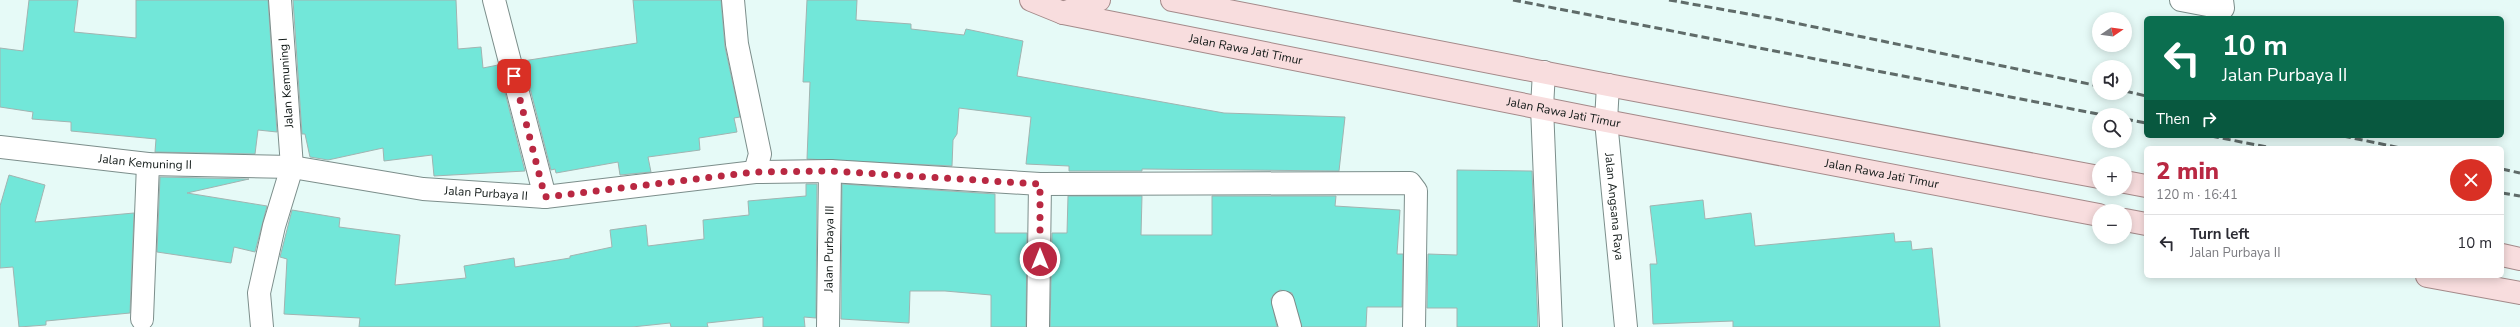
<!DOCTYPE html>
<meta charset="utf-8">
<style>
:root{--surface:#fff;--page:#f2f2f3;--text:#2b2b33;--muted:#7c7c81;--line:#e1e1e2;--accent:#b92842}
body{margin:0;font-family:"Nunito Sans",sans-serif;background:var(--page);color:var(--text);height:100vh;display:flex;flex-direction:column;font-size:15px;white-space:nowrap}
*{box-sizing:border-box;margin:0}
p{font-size:13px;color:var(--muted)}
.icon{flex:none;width:22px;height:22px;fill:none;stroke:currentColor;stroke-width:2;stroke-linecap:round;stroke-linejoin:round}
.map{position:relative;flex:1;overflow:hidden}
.sheet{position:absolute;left:2144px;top:146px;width:360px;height:132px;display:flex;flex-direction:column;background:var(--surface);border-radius:6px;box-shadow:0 2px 10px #0003}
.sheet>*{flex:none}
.hud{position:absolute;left:2144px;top:16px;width:360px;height:122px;border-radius:6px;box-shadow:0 2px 10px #0003;background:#0b6e4f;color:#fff;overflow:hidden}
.needle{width:26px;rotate:77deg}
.buttons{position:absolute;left:2092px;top:12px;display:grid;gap:8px}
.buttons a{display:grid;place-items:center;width:40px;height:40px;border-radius:50%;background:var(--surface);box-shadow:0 2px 10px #0003;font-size:20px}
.pin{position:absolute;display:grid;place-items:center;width:34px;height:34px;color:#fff;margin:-17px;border-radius:8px;box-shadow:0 2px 6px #0006}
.me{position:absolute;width:44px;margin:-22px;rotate:0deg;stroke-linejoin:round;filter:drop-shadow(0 0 3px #0008)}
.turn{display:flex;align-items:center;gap:14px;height:84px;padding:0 12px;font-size:18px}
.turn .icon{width:52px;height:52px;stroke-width:2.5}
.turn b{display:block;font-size:28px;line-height:34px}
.then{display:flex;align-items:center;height:38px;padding:0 12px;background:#0003;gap:8px;font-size:15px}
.round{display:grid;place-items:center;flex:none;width:42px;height:42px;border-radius:21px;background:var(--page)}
.overview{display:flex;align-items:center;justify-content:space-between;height:68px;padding:0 12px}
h1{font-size:24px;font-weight:800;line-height:30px;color:var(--accent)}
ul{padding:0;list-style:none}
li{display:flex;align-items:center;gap:12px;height:56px;padding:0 12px;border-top:1px solid var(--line)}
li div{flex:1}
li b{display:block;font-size:15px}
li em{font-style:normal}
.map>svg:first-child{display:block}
.building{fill:#72e7d9;stroke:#a1b4b1}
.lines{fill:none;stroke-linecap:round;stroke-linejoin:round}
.minor-casing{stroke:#7c8e8b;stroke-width:24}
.major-casing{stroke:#a48a8a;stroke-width:24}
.minor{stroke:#fff;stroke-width:22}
.major{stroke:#f8ddde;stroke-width:22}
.rail{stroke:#5f6b69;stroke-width:3;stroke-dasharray:8 4;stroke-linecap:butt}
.route{stroke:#b92842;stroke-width:7;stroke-dasharray:0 12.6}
.labels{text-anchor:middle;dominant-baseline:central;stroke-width:4;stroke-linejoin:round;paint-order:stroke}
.street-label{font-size:12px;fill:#101816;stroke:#fff}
</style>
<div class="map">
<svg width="2520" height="327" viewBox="0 0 2520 327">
<rect width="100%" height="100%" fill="#e6faf7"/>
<path class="building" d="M29,0H78L74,32L136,38V0H268L277,132L258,130L255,154L155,152L156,139L71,131V122L32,119L33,112L0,107V48L23,51Z
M293,0H456L458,49L481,47L483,68L498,65L525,171L434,176L432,155L384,161L383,148L328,160L310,157L305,134H302Z
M633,0H721L725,47L740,117L734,118L737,132L699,138L700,150L648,157L651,172L620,175L618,162L556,173L555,169L551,170L523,61L637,43Z
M807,0H857L856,20L911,24V29L964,35L966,29L1023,41L1017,76L1224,113L1345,117L1339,171L1142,169V171H1069V166L1026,164L1031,117L959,108L957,134L953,140L952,166L807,159L810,82H803Z
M1457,170L1532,171L1538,327H1457V308H1427L1428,254L1457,255Z
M9,175L45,185L35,222L134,213L130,313L46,321V325L19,327L13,267L0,268V206Z
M160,177L249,179L187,193L267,206L255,252L234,247L231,263L157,252Z
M806,184H817L816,318L804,317L805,327H763V317L707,323L708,327H671L670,323L632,327H359L360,318L284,314L287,259L280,257L292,210L340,218L339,227L400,235L395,285L466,278L464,266L514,258L515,267L570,258V256L612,247L610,230L646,225L648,246L704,239L703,220L749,215L748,201L806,196Z
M842,184L995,194V233H1027L1026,327H991V295L945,291H910L909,323L841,319Z
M1068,196H1142L1141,235H1212V196H1336L1335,206L1400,210L1397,254H1403L1402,307H1367L1366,327H1302L1292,293L1280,290L1274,294L1271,299L1277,327H1050L1052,233H1067Z
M1703,200L1705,219L1751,213L1755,246L1894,233L1895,242L1911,241L1912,250L1932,248L1940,327H1733V321L1653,324L1650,264H1657L1650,206Z"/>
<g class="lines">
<defs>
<g id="minor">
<path d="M494,0L545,197"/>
<path d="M733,0L737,44L760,154L755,172"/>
<path d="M2181,0L2223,8L2222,0"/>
<path d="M1544,72L1542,107L1551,327"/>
<path id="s1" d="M1608,85L1606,121L1626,327"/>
<path id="s2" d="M0,147L148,164L292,167L423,189L545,197L755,172L830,171L1040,184L1410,183L1416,191L1414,327"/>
<path d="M1283,302L1290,327"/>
<path d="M142,319L148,164"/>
<path d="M262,327L259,293L274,226L292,167L280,0"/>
<path id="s3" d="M828,327L830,171"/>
<path d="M1038,327L1040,184"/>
</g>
<g id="major">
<path id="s4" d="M1031,0L1063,13L1606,121L2099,215"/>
<path d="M1172,0L1608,85L2099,177"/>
<path d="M1063,13L1099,0"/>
<path d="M2125,182L2146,186"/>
<path d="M2125,220L2146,224"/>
<path d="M2502,255L2520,259"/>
<path d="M2427,276L2520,293"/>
</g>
</defs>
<use href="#minor" class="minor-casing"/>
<use href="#major" class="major-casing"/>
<use href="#minor" class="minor"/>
<use href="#major" class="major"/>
<path class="rail" d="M1513,0L2103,115
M1669,0L1771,18L2099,86
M2125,91L2146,96
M2125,119L2146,123
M2211,136L2272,148
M2343,136L2401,148
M2502,169L2520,173
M2502,193L2520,196"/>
</g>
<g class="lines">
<path class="route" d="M514,76L545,197L755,172L830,171L1040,184V259"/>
</g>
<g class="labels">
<g class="street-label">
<text stroke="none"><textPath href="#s4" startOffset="221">Jalan Rawa Jati Timur</textPath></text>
<text transform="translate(286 83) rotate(-94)">Jalan Kemuning I</text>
<text stroke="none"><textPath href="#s4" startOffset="545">Jalan Rawa Jati Timur</textPath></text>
<text stroke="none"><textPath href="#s2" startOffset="146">Jalan Kemuning II</textPath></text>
<text stroke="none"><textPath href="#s4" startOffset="869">Jalan Rawa Jati Timur</textPath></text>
<text stroke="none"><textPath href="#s2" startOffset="489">Jalan Purbaya II</textPath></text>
<text stroke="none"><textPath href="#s1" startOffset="122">Jalan Angsana Raya</textPath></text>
<text stroke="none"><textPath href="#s3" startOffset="78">Jalan Purbaya III</textPath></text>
</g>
</g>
</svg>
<div class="buttons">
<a><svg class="needle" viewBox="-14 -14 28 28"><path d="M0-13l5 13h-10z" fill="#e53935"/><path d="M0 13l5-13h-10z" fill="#7c7c81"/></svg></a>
<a><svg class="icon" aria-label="sound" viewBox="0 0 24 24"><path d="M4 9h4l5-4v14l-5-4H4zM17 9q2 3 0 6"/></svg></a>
<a><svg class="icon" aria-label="search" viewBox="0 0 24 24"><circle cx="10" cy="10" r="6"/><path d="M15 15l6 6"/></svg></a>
<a>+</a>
<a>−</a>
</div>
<div class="pin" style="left:514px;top:76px;background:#d93025"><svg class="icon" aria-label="arrive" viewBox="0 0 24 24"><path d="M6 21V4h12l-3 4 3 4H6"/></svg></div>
<svg class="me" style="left:1040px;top:259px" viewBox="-20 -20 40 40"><circle r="17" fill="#b92842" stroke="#fff" stroke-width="3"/><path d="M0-11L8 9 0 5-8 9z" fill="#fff"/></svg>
<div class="hud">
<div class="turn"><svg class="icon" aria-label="left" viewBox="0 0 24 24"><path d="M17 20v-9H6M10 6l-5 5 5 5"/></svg><div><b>10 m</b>Jalan Purbaya II</div></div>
<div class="then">Then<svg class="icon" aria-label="right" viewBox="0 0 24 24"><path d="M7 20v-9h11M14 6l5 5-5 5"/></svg></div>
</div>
<section class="sheet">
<div class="overview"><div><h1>2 min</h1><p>120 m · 16:41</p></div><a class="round" style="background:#d93025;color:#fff"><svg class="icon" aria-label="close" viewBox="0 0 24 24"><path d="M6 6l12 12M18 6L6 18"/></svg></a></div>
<ul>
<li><svg class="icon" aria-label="left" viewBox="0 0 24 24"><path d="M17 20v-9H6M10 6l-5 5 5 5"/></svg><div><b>Turn left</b><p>Jalan Purbaya II</p></div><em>10 m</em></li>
</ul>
</section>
</div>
